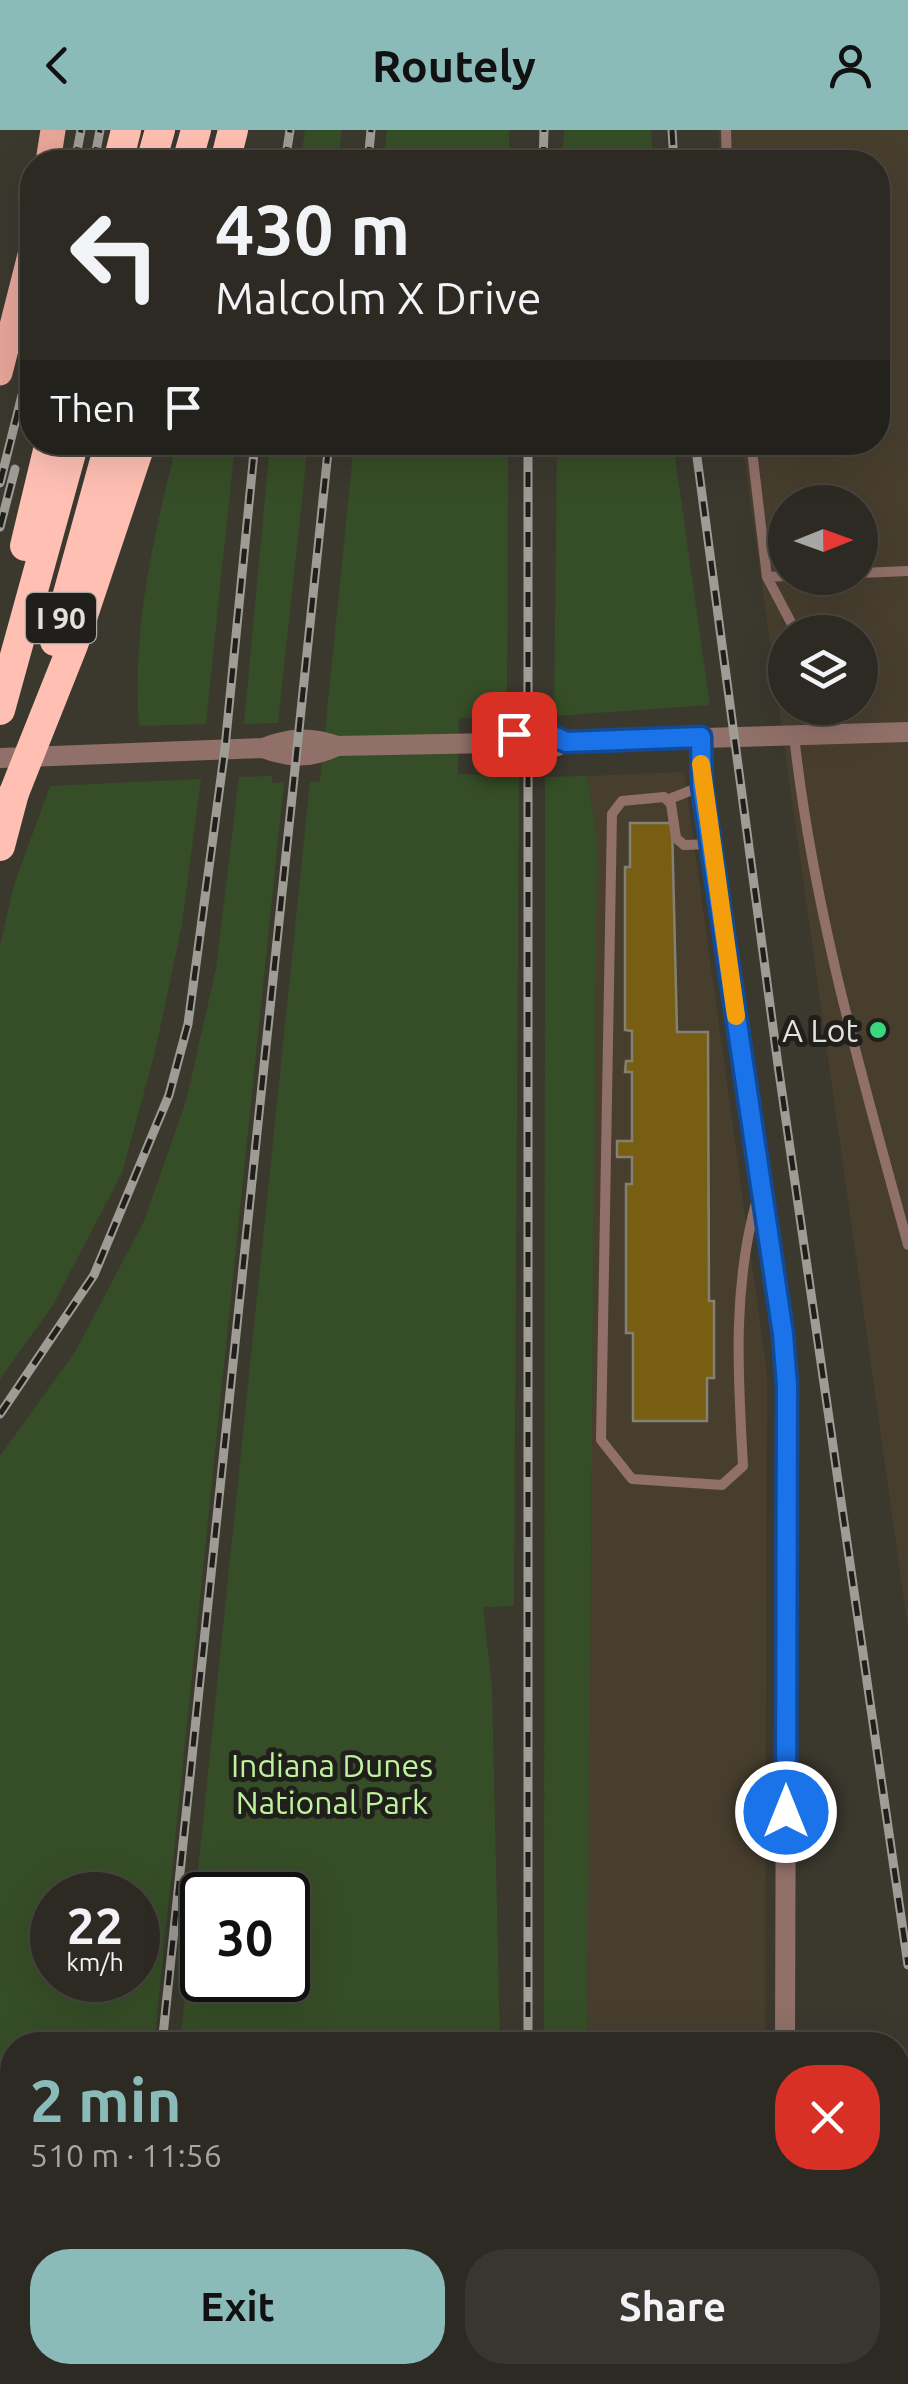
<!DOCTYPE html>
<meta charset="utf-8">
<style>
:root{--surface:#2c2a22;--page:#38362f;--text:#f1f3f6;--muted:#a6a7a5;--line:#484640;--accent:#8bbbb9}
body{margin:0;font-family:Ubuntu,sans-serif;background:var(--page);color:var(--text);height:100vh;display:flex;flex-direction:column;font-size:38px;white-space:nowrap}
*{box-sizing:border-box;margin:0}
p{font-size:32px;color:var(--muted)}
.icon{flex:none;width:55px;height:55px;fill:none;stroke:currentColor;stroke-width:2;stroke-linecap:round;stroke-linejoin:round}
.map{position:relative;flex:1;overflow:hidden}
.sheet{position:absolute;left:0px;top:1902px;width:910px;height:352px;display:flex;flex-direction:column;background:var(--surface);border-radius:40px 40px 0 0;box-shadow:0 10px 40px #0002,0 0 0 2px var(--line)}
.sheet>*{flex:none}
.guide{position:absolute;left:20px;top:20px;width:870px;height:305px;border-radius:40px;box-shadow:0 10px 40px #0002,0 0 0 2px var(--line);background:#2c2a22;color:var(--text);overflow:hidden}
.needle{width:65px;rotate:89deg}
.fabs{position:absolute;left:768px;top:355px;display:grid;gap:20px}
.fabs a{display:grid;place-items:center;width:110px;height:110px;border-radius:50%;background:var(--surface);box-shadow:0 10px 40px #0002,0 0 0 2px var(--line);font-size:50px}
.speed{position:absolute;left:30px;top:1742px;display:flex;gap:20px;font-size:50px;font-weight:700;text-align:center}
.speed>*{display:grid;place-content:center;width:130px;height:130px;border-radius:50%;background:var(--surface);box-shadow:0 10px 40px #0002,0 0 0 2px var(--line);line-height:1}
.speed small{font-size:25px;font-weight:400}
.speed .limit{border:5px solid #111;border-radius:15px;background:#fff;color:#111}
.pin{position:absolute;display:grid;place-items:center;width:85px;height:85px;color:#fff;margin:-42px;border-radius:20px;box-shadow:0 5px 15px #0006}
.me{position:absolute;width:110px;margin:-55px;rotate:0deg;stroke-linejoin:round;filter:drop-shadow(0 0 8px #0008)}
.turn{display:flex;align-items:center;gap:35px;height:210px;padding:0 30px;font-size:45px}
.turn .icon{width:130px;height:130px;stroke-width:2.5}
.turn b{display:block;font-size:70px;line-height:85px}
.then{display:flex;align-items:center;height:95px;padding:0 30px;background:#0003;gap:20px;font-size:38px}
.round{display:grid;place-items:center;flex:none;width:105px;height:105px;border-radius:40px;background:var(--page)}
.summary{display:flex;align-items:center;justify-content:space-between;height:170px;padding:0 30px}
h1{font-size:60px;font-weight:700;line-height:75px;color:var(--accent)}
.button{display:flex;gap:20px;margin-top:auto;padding:20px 30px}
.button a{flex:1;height:115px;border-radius:40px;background:var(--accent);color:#111;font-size:40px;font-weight:700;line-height:115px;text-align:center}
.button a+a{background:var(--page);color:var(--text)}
header{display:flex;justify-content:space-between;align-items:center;height:130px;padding:0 30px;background:var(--accent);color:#111;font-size:45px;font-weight:700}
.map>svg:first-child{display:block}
.industrial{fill:#473e2e;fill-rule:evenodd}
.green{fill:#364e27;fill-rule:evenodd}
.building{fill:#785e12;stroke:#858076;stroke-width:2.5}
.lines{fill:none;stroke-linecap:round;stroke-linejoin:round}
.lane{stroke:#907069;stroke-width:10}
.street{stroke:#907069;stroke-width:20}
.primary{stroke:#e7a699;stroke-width:25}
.highway{stroke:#ffc0b3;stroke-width:30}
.rail-casing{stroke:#9f9c95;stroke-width:9}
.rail{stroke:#211f1b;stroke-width:5;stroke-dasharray:15;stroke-linecap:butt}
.highway-bridge{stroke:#ffc0b3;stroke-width:30}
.route-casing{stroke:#114b97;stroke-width:25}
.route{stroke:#1a73e8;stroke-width:18}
.slow{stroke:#f59e0b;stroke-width:18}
.poi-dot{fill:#3bd77e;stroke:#211f1b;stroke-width:4}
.labels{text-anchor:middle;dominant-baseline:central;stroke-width:10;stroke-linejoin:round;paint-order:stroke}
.shield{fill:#211f1b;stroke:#a9a7a1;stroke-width:2.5}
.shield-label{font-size:30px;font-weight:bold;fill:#e3e1db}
.poi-label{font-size:32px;fill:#e3e1db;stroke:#211f1b;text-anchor:end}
.park-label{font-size:32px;fill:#bef29d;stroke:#211f1b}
</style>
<header><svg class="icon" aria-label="back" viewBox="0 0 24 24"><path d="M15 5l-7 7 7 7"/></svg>Routely<svg class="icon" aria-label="person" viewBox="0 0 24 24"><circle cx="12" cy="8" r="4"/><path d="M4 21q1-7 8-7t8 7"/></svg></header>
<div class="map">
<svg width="908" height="2254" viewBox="0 0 908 2254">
<rect width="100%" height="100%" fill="#3b382e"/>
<path class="industrial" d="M718,0H908V1499L742,313L878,312V32H720ZM785,372H860V448H785ZM785,502H860V578H785Z
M684,642L767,1243L765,1915H587L597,705L587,646Z
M898,2226H908V2254H551V2242H898Z
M201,2243H274V2254H201Z"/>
<path class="green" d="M305,0H342L338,32H300Z
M387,0H509V32H384Z
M564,0H651L653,32H562Z
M177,313H235L206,594L139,596C132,497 153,408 177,313Z
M270,313H308L278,593L244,594Z
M354,313H508L507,587L459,588L458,644L519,647L514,1476L483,1477L492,1557L500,1915H180L310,652L320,651ZM202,1765H288V1850H202Z
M557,313H673L710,575L554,586Z
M272,646V653L284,652L154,1915H12V2172H0V1326L75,1222L144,1091L186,971L216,839L239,647ZM52,1765H138V1850H52Z
M587,646L597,705L587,1915H544L545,647Z
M201,649L182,794L156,918L122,1043L53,1175L0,1249V815L14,755L50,656Z
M12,2223V2242L120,2243L118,2254H0V2223Z
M146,2243H201V2254H146Z
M274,2243H448V2254H274Z"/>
<path class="building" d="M630,693H672L677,902H708L709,1171H714V1248H707V1291H633V1203H626V1054H632V1027H617V1011H632V942H625L626,931H632V901L625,900V737H630Z"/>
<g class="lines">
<path class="lane" d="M726,0L727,32
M751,312L767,447L796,502
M860,443L908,441
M767,447L785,446
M823,578L825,604
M794,605C813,780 862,946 908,1115
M667,670L702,656
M710,714L684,715L676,708L671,674L664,667L622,671L612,684L601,1310L632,1349L722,1355L743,1336C738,1245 732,1158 757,1069"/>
<path class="street" d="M701,607L702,656L783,1204L787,1257L785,1915
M494,613C519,624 542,625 566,612
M263,618C290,628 310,629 337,616
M0,628L263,618C289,608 310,606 337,616L494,613C519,602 541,600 566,612L908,602
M0,2196H12
M898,2212H908
M784,2242V2254"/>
<path class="primary" d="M48,32L53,0
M0,243L32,117"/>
<path class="highway" d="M118,32L126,0
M151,32L160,0
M187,32L196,0
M225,32L233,0
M25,416L50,312
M0,580L74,312
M0,716L14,663"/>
<defs>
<path id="rail" d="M672,0L674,32
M75,32L81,0
M94,32L100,0
M285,32L290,0
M368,32L371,0
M543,32L544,0
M528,312V1915
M695,312L778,935L908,1835
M0,353L32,225
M0,397L15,339
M0,1284L94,1145L169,965L188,894L225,618L255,312
M162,1915L329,312
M127,2254L129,2242
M528,2254V2242"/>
</defs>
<use href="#rail" class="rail-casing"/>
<use href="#rail" class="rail"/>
<path class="highway-bridge" d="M55,511L110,312
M14,663L73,515L141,312"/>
</g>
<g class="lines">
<defs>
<path id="route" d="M514,604H549L566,612L701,607L702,656L783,1204L787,1256L786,1682"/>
</defs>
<use href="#route" class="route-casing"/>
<use href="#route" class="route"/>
<path class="slow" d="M701,634L736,886"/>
</g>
<circle class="poi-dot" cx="878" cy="900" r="10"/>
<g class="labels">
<rect class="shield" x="26" y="463" width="70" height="50" rx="8"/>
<g class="shield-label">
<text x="61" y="488">I 90</text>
</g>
<g class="poi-label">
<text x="858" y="900">A Lot</text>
</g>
<g class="park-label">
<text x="332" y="1635">Indiana Dunes<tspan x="332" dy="37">National Park</tspan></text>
</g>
</g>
</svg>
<div class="fabs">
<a><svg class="needle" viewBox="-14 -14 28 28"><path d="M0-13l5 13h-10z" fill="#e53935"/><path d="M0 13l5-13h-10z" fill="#a6a7a5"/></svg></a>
<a><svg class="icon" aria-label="layers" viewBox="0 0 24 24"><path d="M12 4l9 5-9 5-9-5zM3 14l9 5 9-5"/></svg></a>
</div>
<div class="speed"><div>22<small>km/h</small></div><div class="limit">30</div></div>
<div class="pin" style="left:514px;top:604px;background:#d93025"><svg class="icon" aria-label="arrive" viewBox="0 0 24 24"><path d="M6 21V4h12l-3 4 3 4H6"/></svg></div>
<svg class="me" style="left:786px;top:1682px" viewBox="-20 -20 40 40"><circle r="17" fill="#1a73e8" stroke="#fff" stroke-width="3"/><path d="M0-11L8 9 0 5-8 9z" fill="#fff"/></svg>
<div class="guide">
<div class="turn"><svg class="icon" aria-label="left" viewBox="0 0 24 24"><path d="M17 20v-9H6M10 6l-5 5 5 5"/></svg><div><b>430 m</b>Malcolm X Drive</div></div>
<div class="then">Then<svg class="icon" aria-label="arrive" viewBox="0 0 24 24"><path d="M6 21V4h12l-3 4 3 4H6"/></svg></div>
</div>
<section class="sheet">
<div class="summary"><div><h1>2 min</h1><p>510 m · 11:56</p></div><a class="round" style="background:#d93025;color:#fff"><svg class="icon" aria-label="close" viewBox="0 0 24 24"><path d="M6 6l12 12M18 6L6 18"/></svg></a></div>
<div class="button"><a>Exit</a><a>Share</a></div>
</section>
</div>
